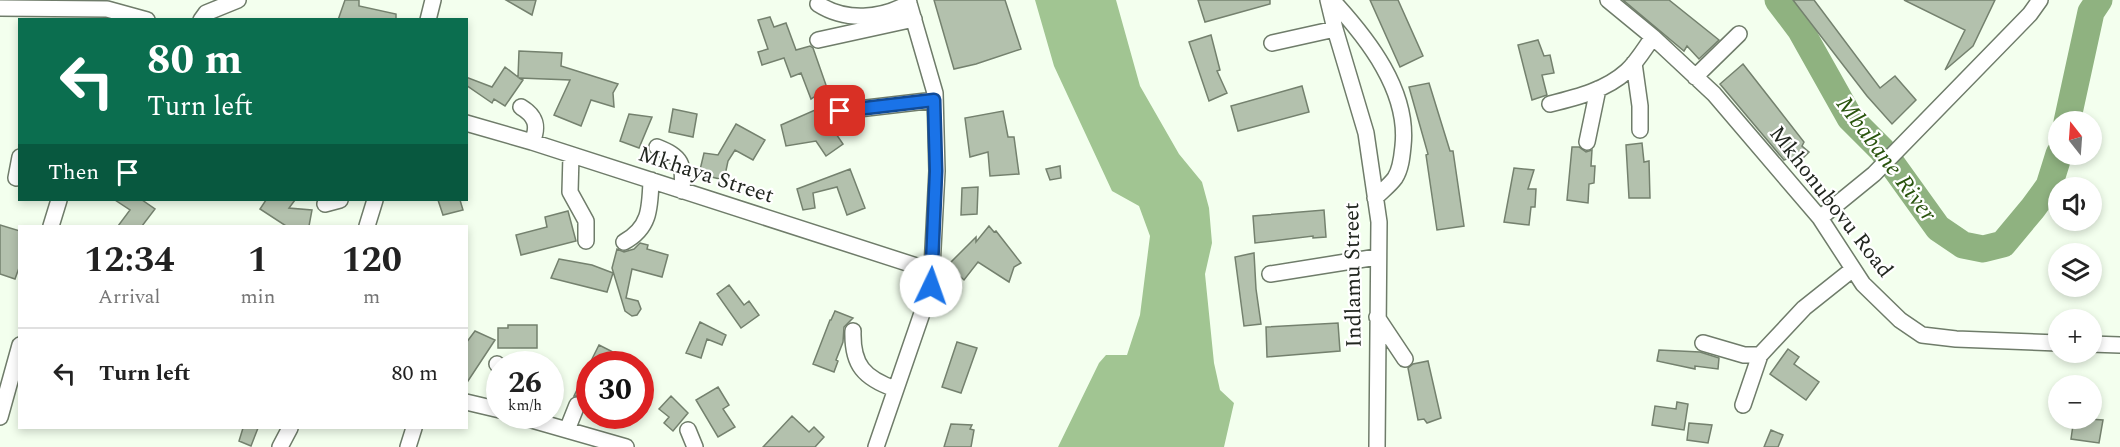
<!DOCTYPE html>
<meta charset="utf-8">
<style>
:root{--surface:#fff;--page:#f6f6f6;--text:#222;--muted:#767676;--line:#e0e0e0}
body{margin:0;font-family:Spectral,serif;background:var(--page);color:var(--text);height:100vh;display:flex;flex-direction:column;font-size:22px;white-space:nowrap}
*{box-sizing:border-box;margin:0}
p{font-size:20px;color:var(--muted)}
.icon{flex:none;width:33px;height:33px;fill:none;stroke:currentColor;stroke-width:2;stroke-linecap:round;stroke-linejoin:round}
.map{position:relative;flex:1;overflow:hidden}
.drawer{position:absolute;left:18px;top:225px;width:450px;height:204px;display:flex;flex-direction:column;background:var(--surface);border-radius:0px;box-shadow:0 3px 9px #0003}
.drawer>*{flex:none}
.top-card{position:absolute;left:18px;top:18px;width:450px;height:183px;border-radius:0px;box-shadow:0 3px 9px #0003;background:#0b6e4f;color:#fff;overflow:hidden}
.needle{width:39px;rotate:343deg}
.controls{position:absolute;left:2048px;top:111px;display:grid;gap:12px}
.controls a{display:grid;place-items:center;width:54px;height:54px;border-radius:50%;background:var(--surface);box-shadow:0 3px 9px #0003;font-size:30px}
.speed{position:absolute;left:486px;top:351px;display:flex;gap:12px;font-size:30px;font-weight:700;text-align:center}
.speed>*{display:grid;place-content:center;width:78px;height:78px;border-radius:50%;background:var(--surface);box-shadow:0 3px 9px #0003;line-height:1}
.speed small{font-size:15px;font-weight:400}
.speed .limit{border:9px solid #d22;background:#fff;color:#111}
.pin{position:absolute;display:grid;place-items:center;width:51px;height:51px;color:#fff;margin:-26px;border-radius:12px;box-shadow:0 3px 9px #0006}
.me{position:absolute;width:66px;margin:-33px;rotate:3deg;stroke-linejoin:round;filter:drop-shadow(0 0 4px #0008)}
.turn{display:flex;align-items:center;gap:21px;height:126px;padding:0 30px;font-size:27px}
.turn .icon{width:78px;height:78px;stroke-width:2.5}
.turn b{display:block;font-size:42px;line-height:51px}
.then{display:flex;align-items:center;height:57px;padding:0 30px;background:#0003;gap:12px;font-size:22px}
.eta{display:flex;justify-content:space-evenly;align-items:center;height:102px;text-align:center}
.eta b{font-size:36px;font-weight:700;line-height:42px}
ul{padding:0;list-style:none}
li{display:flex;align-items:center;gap:18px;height:90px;padding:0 30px;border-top:2px solid var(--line)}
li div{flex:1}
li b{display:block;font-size:22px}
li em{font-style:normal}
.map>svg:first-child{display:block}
.forest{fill:#a1c592}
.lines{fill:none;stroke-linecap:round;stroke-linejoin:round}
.river{stroke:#8fb280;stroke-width:27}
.building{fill:#b3c1ad;stroke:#74816e;stroke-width:1.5}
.minor-casing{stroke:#6f7c6a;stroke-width:18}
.minor{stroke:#fff;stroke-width:15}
.route-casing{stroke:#114b97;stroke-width:15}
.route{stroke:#1a73e8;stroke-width:10}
.labels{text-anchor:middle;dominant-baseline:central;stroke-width:4.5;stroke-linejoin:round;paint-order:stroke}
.street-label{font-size:22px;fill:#21261f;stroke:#fff}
.water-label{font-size:24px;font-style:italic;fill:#29540d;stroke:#fff}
</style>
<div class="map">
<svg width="2120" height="447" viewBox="0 0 2120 447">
<rect width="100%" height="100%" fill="#f3ffee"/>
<path class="forest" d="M1035,0H1116L1140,86L1179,154L1202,182L1209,208L1212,243L1205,274L1214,363L1220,390L1234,403L1224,447H1058L1099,363L1106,355H1127L1140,315L1150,236L1139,206L1112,191L1054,66Z"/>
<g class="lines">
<path class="river" d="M1778,0L1800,29L1850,118L1882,150L1938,228L1963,245L1983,249L2003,244L2033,208L2049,186L2059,154
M2067,122L2091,12L2099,0"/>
</g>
<path class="building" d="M345,0H359V6L396,14V20H338Z
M506,0H536L532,15Z
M934,0H1005L1021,49L976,64L954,69Z
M1198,0H1270V4L1205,22Z
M1370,0H1398L1423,56L1400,67Z
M1623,0H1669L1719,40L1699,59L1687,46L1684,51Z
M1793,0H1814L1880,88L1895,76L1916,100L1892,124L1867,96Z
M1904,0H1995L1973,46L1945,70L1965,30Z
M770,17L774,27L786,23L796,50L810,46L813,48L827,88L811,99L801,73L791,77L784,58L762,65L758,52L768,49L758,20Z
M1211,35L1220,70L1217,71L1227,93L1209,101L1189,42Z
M1538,40L1544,56L1550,55L1554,73L1542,75L1547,95L1532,100L1518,45Z
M519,51L562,53L561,66L618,84L613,93L614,107L591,100L581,126L554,115L570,80L519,78L523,80L505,106L494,99L492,103L466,85V77L492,87L505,67L518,77Z
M1743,64L1804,142L1802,146L1809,152L1796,165L1789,158L1784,160L1720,84Z
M1429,83L1450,151H1453L1464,226L1437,230L1426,155L1428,154L1409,87Z
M1302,86L1309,112L1238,131L1231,106Z
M673,109L697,114L693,137L669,132Z
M815,110L817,119L821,122H828L843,144L826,156L816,141L786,146L781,125Z
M1003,111L1008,137H1014L1019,174L990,176L988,152L970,157L965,118Z
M629,114L652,117L639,148L620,141Z
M736,124L765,140L753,160L735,150L728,161L724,180L699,174L704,153L718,155Z
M1642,143L1644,162L1649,161L1650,198H1629L1626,145Z
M1572,147H1579L1586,152L1592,150L1591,166H1595L1594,183L1589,184L1588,203L1567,200Z
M1060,166L1061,178L1050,180L1046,169Z
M1514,168L1534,170L1528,189H1536L1535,207H1531L1529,225L1504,222Z
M850,169L865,208L847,215L837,187L813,193L815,208L803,210L797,189Z
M978,187L977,214L961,215L962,188Z
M115,200H142L155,209L142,226H118L130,210Z
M266,200H295L289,208L312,210L309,226H286L260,209Z
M438,200H460L463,210L443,215Z
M1324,210L1326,237L1313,238V236L1255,243L1253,216Z
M568,211L576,241L521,255L516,235L547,227L545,217Z
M0,225L20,231V265L15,279L0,274Z
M989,226L994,232L996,231L1021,263L1014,267L1009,282L978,262L964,280L948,265L976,237V242Z
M640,243L648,245L647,249L668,255L662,277L632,269L626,298L638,301L641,309L637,315L632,316L625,311L612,268L617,249L624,252L634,249Z
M1254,253L1256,289L1261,324L1244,326L1235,257Z
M559,259L592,265L613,273L607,292L551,278Z
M729,285L744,305L749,301L759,315L741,328L717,294Z
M835,311L853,318L844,327L843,342L836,360L838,361L834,372L813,364L830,320H831Z
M700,322L726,335L722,345L707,339L701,358L686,353Z
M1338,323L1340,351L1267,357L1266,327Z
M508,325H537V348H498V328H508Z
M475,331L495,340L466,384V343Z
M957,342L977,348L961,393L942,387Z
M599,345L619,355L614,364H590V405L581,396H574L590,363Z
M1788,349L1799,357L1794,364L1819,382L1806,400L1770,374Z
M1659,350L1700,352L1719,358L1718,369L1695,366V369L1657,361Z
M1428,361L1441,418L1427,423L1424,419L1418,420L1408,368L1413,364Z
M718,387L729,405L723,409L735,427L718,437L696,400Z
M671,396L688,413L673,431L664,423L669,417L659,409Z
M1677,402L1688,404L1684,430L1652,425L1655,406L1676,409Z
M792,416L809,432L814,427L824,437L815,447H763Z
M2074,418L2103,420L2099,443L2071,439Z
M1689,423L1712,425L1708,443L1687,440Z
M951,424L972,425L970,429L974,430L971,447H944Z
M243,428H258L251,446L239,441Z
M1771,430L1783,435L1778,447H1764Z"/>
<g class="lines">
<defs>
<path id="minor" d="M1328,0L1335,29L1366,133L1379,222L1377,447
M1332,0C1368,39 1409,91 1403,146C1402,156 1401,169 1395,178C1390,185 1382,191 1375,198
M1608,0L1653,37L1714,94L1820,218L1863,284L1900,320L1922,335L1956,339L2058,343
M818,4C846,22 881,19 909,3
M0,8L107,9L147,20
M201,20L206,13L238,0
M428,20L433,0
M818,40L914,19
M1272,43L1335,29
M1634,63L1640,106V130
M1695,77L1739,34
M1550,104C1578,97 1606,90 1627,71C1637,62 1645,48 1653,37
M521,107C536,116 539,126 532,142
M824,113L935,100
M466,123L532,142L932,271
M1587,142L1598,89
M657,147C682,157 684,163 682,191
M571,155L570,192L586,221V241
M16,178L20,157
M325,204L340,200
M1820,218L1874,174L2030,14L2040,0
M51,226L59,200
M367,226L375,200
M624,242C650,228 650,208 651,180
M1270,274L1377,257
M1377,317L1405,359
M853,331C852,365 864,378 895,389
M1703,343L1744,355H1760
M2091,344L2120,345
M497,364L500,367
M466,402L500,410
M1743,405L1760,355L1804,308L1853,269
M518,416L626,447
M0,417L20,345
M567,430L577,405
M688,430L695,447
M280,447L290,428
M408,447L414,428
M876,447L931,287L937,171L935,93L908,0"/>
</defs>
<use href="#minor" class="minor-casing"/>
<use href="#minor" class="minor"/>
</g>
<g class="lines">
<defs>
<path id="route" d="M840,111L934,100L936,171L931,286"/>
</defs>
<use href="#route" class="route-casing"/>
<use href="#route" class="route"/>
</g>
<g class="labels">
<g class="street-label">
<text transform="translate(706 175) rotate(18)">Mkhaya Street</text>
<text transform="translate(1831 202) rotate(52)">Mkhonubovu Road</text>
<text transform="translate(1353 275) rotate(-91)">Indlamu Street</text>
</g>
<g class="water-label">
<text transform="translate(1886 159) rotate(53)">Mbabane River</text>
</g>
</g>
</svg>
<div class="controls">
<a><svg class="needle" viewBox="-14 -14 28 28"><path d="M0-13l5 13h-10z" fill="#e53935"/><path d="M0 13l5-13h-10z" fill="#767676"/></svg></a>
<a><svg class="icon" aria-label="sound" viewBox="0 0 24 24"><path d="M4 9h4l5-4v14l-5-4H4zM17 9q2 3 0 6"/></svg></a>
<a><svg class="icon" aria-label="layers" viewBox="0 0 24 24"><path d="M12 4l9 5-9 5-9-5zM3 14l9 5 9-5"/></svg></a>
<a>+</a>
<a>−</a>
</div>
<div class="speed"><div>26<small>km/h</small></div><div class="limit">30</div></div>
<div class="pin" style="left:840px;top:111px;background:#d93025"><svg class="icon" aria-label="arrive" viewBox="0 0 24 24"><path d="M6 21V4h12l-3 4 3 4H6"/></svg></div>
<svg class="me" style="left:931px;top:286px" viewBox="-20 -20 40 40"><circle r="19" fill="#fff"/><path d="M0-13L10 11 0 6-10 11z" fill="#1a73e8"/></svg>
<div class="top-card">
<div class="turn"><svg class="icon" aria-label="left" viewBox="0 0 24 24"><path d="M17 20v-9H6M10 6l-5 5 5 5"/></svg><div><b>80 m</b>Turn left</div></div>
<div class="then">Then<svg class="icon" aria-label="arrive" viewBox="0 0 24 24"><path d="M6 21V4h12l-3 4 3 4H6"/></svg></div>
</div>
<section class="drawer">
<div class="eta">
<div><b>12:34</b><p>Arrival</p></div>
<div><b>1</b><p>min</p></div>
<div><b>120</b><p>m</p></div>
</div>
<ul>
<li><svg class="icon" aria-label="left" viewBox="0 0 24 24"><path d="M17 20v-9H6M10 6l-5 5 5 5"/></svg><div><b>Turn left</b></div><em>80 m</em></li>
</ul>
</section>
</div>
